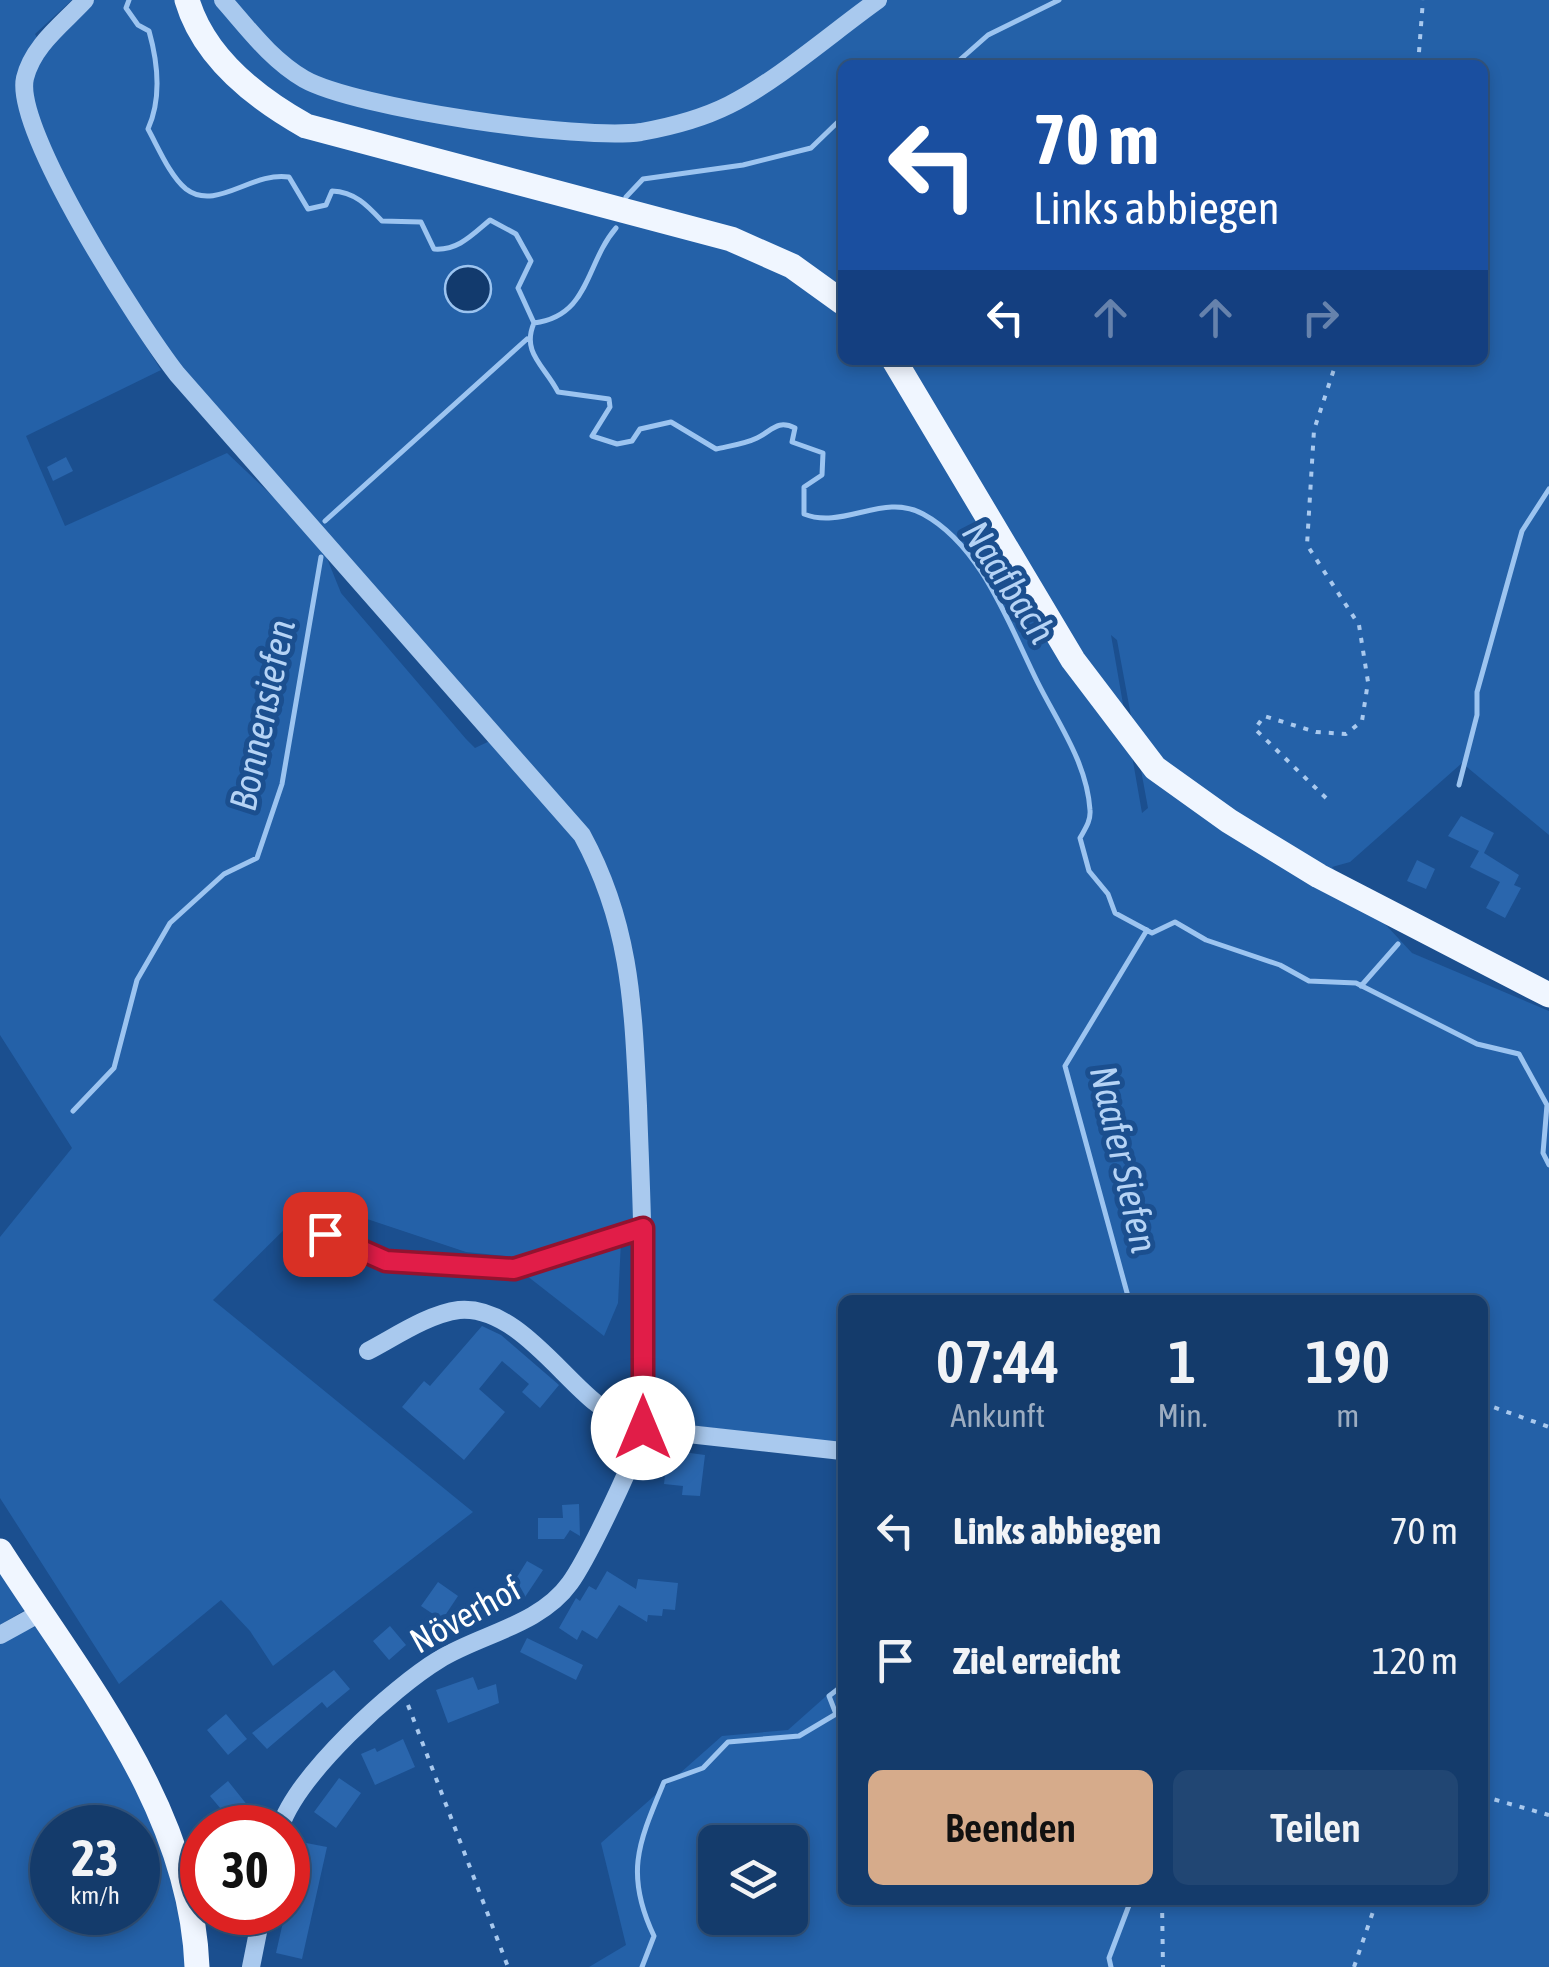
<!DOCTYPE html>
<html lang="de">
<meta charset="utf-8">
<style>
:root{--surface:#143b6b;--page:#214673;--text:#f1f3f6;--muted:#9dadc1;--line:#33557e;--accent:#d6ab8b}
body{margin:0;font-family:"Asap Condensed",sans-serif;background:var(--page);color:var(--text);height:100vh;display:flex;flex-direction:column;font-size:38px;white-space:nowrap}
*{box-sizing:border-box;margin:0}
p{font-size:32px;color:var(--muted)}
.icon{flex:none;width:55px;height:55px;fill:none;stroke:currentColor;stroke-width:2;stroke-linecap:round;stroke-linejoin:round}
.map{position:relative;flex:1;overflow:hidden}
.sheet{position:absolute;left:838px;top:1295px;width:650px;height:610px;display:flex;flex-direction:column;background:var(--surface);border-radius:15px;box-shadow:0 5px 15px #0003,0 0 0 2px var(--line)}
.sheet>*{flex:none}
.hud{position:absolute;left:838px;top:60px;width:650px;height:305px;border-radius:15px;box-shadow:0 5px 15px #0003,0 0 0 2px var(--line);background:#1a4fa0;color:#fff;overflow:hidden}
.buttons{position:absolute;left:698px;top:1825px;display:grid;gap:20px}
.buttons a{display:grid;place-items:center;width:110px;height:110px;border-radius:15px;background:var(--surface);box-shadow:0 5px 15px #0003,0 0 0 2px var(--line);font-size:50px}
.speed{position:absolute;left:30px;top:1805px;display:flex;gap:20px;font-size:50px;font-weight:700;text-align:center}
.speed>*{display:grid;place-content:center;width:130px;height:130px;border-radius:50%;background:var(--surface);box-shadow:0 5px 15px #0003,0 0 0 2px var(--line);line-height:1}
.speed small{font-size:25px;font-weight:400}
.speed .limit{border:15px solid #d22;background:#fff;color:#111}
.pin{position:absolute;display:grid;place-items:center;width:85px;height:85px;color:#fff;margin:-42px;border-radius:20px;box-shadow:0 5px 15px #0006}
.me{position:absolute;width:110px;margin:-55px;rotate:0deg;stroke-linejoin:round;filter:drop-shadow(0 0 8px #0008)}
.turn{display:flex;align-items:center;gap:35px;height:210px;padding:0 30px;font-size:45px}
.turn .icon{width:130px;height:130px;stroke-width:2.5}
.turn b{display:block;font-size:70px;line-height:85px}
.lanes{display:flex;align-items:center;height:95px;padding:0 30px;background:#0003;justify-content:center;gap:50px;direction:ltr}
.lanes .off{opacity:.35}
.eta{display:flex;justify-content:space-evenly;align-items:center;height:170px;text-align:center}
.eta b{font-size:60px;font-weight:600;line-height:70px}
.action{display:flex;gap:20px;margin-top:auto;padding:20px 30px}
.action a{flex:1;height:115px;border-radius:15px;background:var(--accent);color:#111;font-size:40px;font-weight:600;line-height:115px;text-align:center}
.action a+a{background:var(--page);color:var(--text)}
ul{padding:0;list-style:none}
li{display:flex;align-items:center;gap:30px;height:130px;padding:0 30px}
li div{flex:1}
li b{display:block;font-size:38px}
li em{font-style:normal}
.map>svg:first-child{display:block}
.green{fill:#2461a8;fill-rule:evenodd}
.water{fill:#123a6d;stroke:#9cc4f0;stroke-width:2.5}
.lines{fill:none;stroke-linecap:round;stroke-linejoin:round}
.stream{stroke:#9cc4f0;stroke-width:5}
.building{fill:#2a66ad}
.path{stroke:#a9c9ee;stroke-width:4;stroke-dasharray:5 8;stroke-linecap:butt}
.minor{stroke:#a9c9ee;stroke-width:18}
.major{stroke:#f0f6ff;stroke-width:25}
.route-casing{stroke:#92132f;stroke-width:25}
.route{stroke:#e11d48;stroke-width:18}
.labels{text-anchor:middle;dominant-baseline:central;stroke-width:10;stroke-linejoin:round;paint-order:stroke}
.street-label{font-size:35px;fill:#fff;stroke:#1b4f8f}
.water-label{font-size:38px;font-style:italic;fill:#b5d3f5;stroke:#1b4f8f}
</style>
<div class="map">
<svg width="1549" height="1967" viewBox="0 0 1549 1967">
<rect width="100%" height="100%" fill="#1b4f8f"/>
<path class="green" d="M0,0H72L35,34L44,50L91,0H1549V835L1462,763L1350,862L1332,867L1412,953L1549,1011V1967H589L626,1945L601,1843L722,1736L788,1730L842,1682V1900H1482V1300H842V1444L673,1423L653,1414L641,1004L629,937L603,859L133,326L161,370L26,436L65,526L227,453L320,541L341,593L466,739L475,748L496,738C522,770 558,803 578,839C641,951 631,1102 639,1228L525,1258L466,1252L313,1201L213,1300L473,1512L273,1666L250,1631L221,1600L119,1684L0,1498V1237L72,1148L0,1035ZM842,65H1482V360H842ZM1111,635L1117,640L1148,808L1142,813ZM715,1842H790V1918H715Z
M621,1241L618,1303L604,1336L522,1272Z
M0,1569L28,1608L0,1625Z
M38,1626L149,1804L186,1935L187,1967H0V1640ZM52,1828H138V1912H52Z"/>
<path class="water" d="M445 289a23 23 0 1 1 46 0a23 23 0 1 1-46 0Z"/>
<g class="lines">
<path class="stream" d="M129,0L126,8L138,25L149,31C158,63 162,98 148,129C158,147 170,176 186,189C216,212 252,171 289,177L308,209L326,205L332,191C355,192 367,205 382,221L421,222L434,249C458,251 473,234 490,220L516,234L531,261L518,288L534,323C521,353 545,366 558,392L609,399L610,407L592,436L617,444L632,441L640,429L671,422L716,449C729,446 745,444 757,438C772,431 777,419 795,428L792,442L823,453L822,475L804,487V514C843,530 884,492 923,514C982,546 1009,625 1038,683C1058,723 1087,763 1090,810C1091,821 1085,829 1080,838L1089,871L1108,894L1115,913L1152,933L1175,922L1206,940L1280,965L1309,981L1356,983L1477,1044L1519,1054L1547,1105L1543,1153L1549,1165
M954,65L988,35L1059,0
M626,197L643,179L743,165L811,148L842,118
M534,323C590,316 585,264 616,228
M325,521L527,339
M1459,785L1477,715V692L1522,531L1549,489
M1361,986L1398,944
M73,1111L114,1068L137,980L170,923L224,874L257,858L282,784L321,557
M1129,1300L1065,1066L1147,930
M642,1967L654,1936C624,1873 639,1842 664,1782L703,1768L728,1742L799,1736L836,1714L829,1696L842,1686
M1111,1967L1109,1958L1131,1900"/>
</g>
<path class="building" d="M66,457L73,471L53,481L47,467Z
M1461,816L1494,833L1484,853L1519,875L1514,885L1521,888L1505,918L1486,908L1500,882L1470,867L1479,851L1448,836Z
M1417,860L1435,869L1426,889L1407,881Z
M482,1326L501,1335L559,1385L540,1408L522,1392L529,1384L502,1361L479,1389L505,1412L464,1460L402,1407L424,1381L430,1386Z
M668,1450L705,1455L700,1496L682,1495L683,1486L664,1484Z
M579,1504L580,1536L570,1530L564,1539H538V1518H563L562,1505Z
M527,1561L543,1570L521,1603L507,1593Z
M607,1571L636,1589L638,1579L678,1583L675,1610L663,1609L662,1616L648,1615L647,1622L619,1605L597,1639L582,1630L577,1640L559,1628L576,1598L580,1601L589,1586L596,1590Z
M438,1582L458,1596L442,1620L421,1606Z
M390,1626L406,1645L389,1660L373,1641Z
M527,1638L583,1665L576,1680L520,1652Z
M334,1670L350,1689L327,1708L322,1702L267,1749L252,1733Z
M473,1677L478,1690L496,1684L499,1703L448,1723L436,1690Z
M226,1714L247,1739L228,1755L207,1730Z
M403,1739L415,1767L375,1785L361,1754L375,1748L377,1752Z
M339,1778L361,1793L336,1828L314,1812Z
M228,1781L248,1806L244,1819L231,1821L210,1796Z
M301,1842L327,1847L302,1959L276,1953Z"/>
<g class="lines">
<path class="path" d="M1418,65L1423,0
M1326,798L1255,729L1264,716L1316,732L1346,734L1362,721L1368,682L1359,625L1307,545L1314,430L1337,360
M1482,1403L1549,1427
M408,1705L508,1967
M1482,1796L1549,1815
M1162,1900L1163,1967
M1354,1967L1377,1900"/>
<path class="minor" d="M85,0C63,24 33,45 25,78C13,130 141,328 177,374L582,835C631,925 633,1006 638,1106C640,1165 643,1223 643,1281C643,1328 648,1378 643,1425C641,1450 586,1561 570,1583C540,1625 481,1634 440,1659C392,1688 297,1775 280,1828
M223,0C248,28 270,59 304,79C355,108 582,141 641,132C669,127 703,118 729,105C777,81 833,32 878,0
M325,1234L386,1261L514,1269L643,1228
M368,1351C395,1337 428,1314 459,1310C513,1305 559,1374 596,1403C611,1414 626,1424 641,1434
M643,1429L842,1451
M0,1635L40,1613
M251,1967L262,1912"/>
<path class="major" d="M187,0C204,58 256,98 306,126L731,239L792,266L842,302
M894,360L1073,660L1155,768L1229,821L1319,876L1549,995
M0,1551C82,1679 191,1808 197,1967"/>
</g>
<g class="lines">
<defs>
<path id="route" d="M325,1234L386,1261L514,1269L643,1228V1428"/>
</defs>
<use href="#route" class="route-casing"/>
<use href="#route" class="route"/>
</g>
<g class="labels">
<g class="street-label">
<text transform="translate(465 1614) rotate(-29)">Növerhof</text>
</g>
<g class="water-label">
<text transform="translate(1009 582) rotate(57)">Naafbach</text>
<text transform="translate(262 715) rotate(-78)">Bonnensiefen</text>
<text transform="translate(1124 1159) rotate(77)">Naafer Siefen</text>
</g>
</g>
</svg>
<div class="buttons">
<a><svg class="icon" aria-label="layers" viewBox="0 0 24 24"><path d="M12 4l9 5-9 5-9-5zM3 14l9 5 9-5"/></svg></a>
</div>
<div class="speed"><div>23<small>km/h</small></div><div class="limit">30</div></div>
<div class="pin" style="left:325px;top:1234px;background:#d93025"><svg class="icon" aria-label="arrive" viewBox="0 0 24 24"><path d="M6 21V4h12l-3 4 3 4H6"/></svg></div>
<svg class="me" style="left:643px;top:1428px" viewBox="-20 -20 40 40"><circle r="19" fill="#fff"/><path d="M0-13L10 11 0 6-10 11z" fill="#e11d48"/></svg>
<div class="hud">
<div class="turn"><svg class="icon" aria-label="left" viewBox="0 0 24 24"><path d="M17 20v-9H6M10 6l-5 5 5 5"/></svg><div><b>70 m</b>Links abbiegen</div></div>
<div class="lanes"><svg class="icon" aria-label="left" viewBox="0 0 24 24"><path d="M17 20v-9H6M10 6l-5 5 5 5"/></svg><svg class="icon off" aria-label="ahead" viewBox="0 0 24 24"><path d="M12 20V5M6 11l6-6 6 6"/></svg><svg class="icon off" aria-label="ahead" viewBox="0 0 24 24"><path d="M12 20V5M6 11l6-6 6 6"/></svg><svg class="icon off" aria-label="right" viewBox="0 0 24 24"><path d="M7 20v-9h11M14 6l5 5-5 5"/></svg></div>
</div>
<section class="sheet">
<div class="eta">
<div><b>07:44</b><p>Ankunft</p></div>
<div><b>1</b><p>Min.</p></div>
<div><b>190</b><p>m</p></div>
</div>
<ul>
<li><svg class="icon" aria-label="left" viewBox="0 0 24 24"><path d="M17 20v-9H6M10 6l-5 5 5 5"/></svg><div><b>Links abbiegen</b></div><em>70 m</em></li>
<li><svg class="icon" aria-label="arrive" viewBox="0 0 24 24"><path d="M6 21V4h12l-3 4 3 4H6"/></svg><div><b>Ziel erreicht</b></div><em>120 m</em></li>
</ul>
<div class="action"><a>Beenden</a><a>Teilen</a></div>
</section>
</div>
